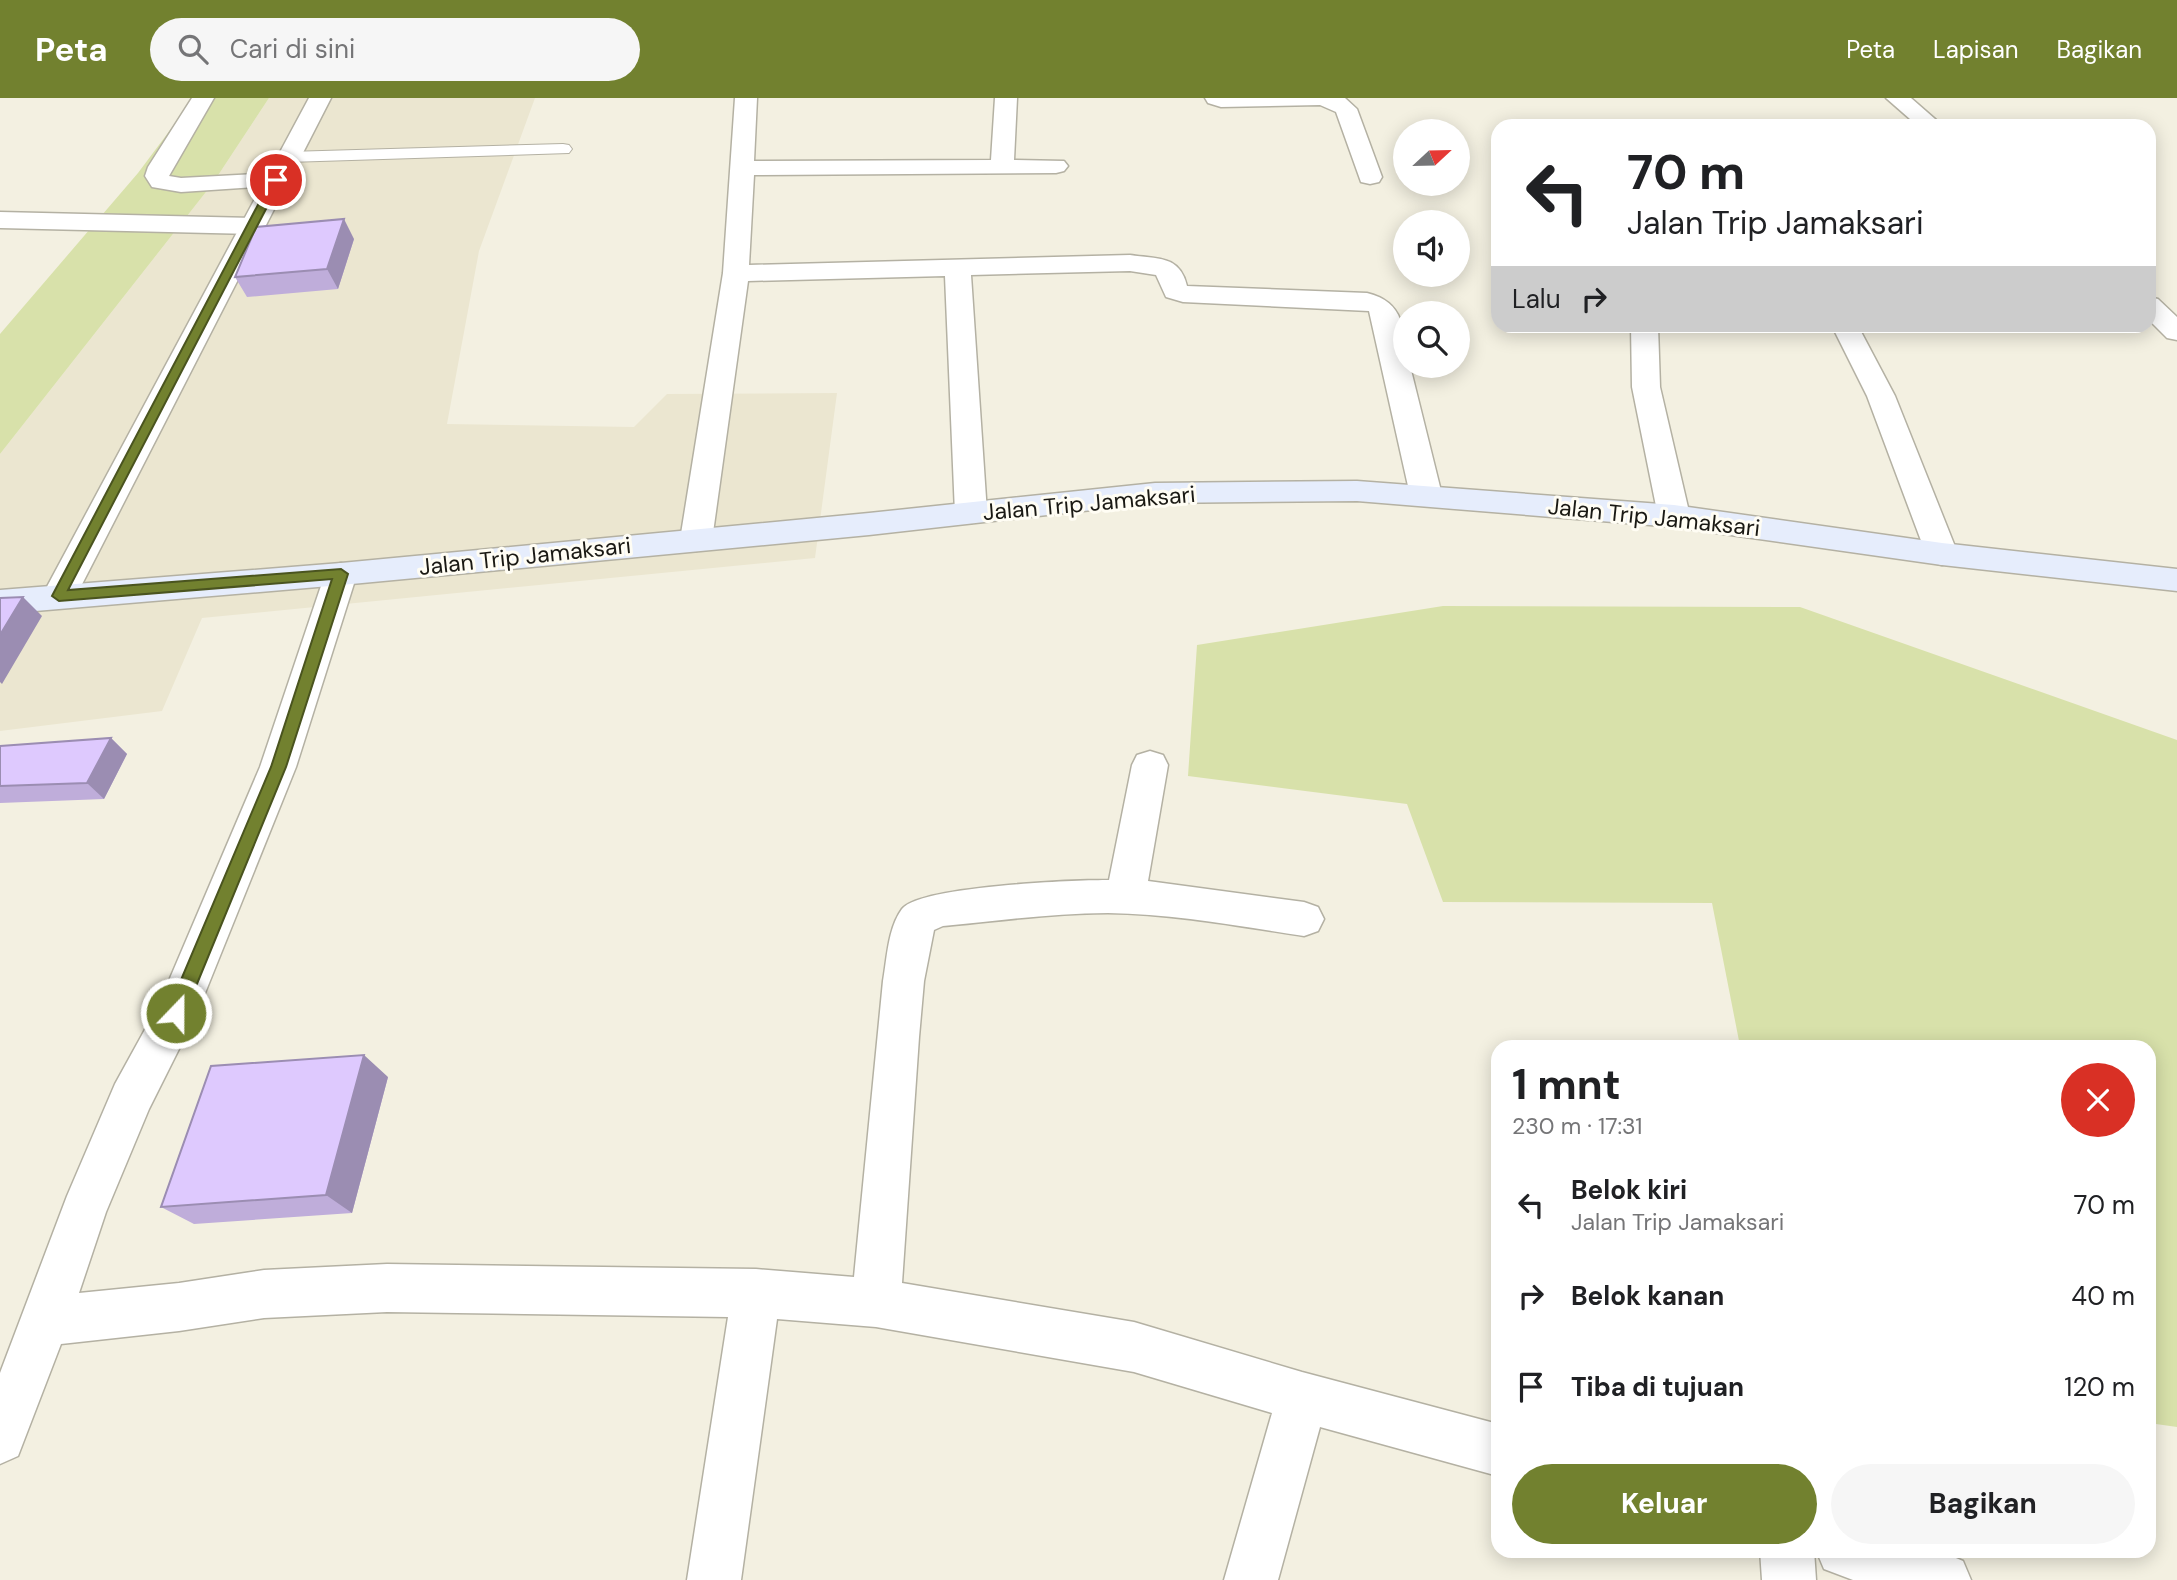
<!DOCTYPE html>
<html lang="id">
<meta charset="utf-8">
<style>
:root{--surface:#fff;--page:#f6f6f6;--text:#202124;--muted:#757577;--accent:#72812f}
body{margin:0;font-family:"DM Sans",sans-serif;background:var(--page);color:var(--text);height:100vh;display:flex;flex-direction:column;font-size:26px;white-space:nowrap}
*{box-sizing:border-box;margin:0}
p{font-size:23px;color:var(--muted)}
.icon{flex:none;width:38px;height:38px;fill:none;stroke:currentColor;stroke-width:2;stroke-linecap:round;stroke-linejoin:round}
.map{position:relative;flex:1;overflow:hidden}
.drawer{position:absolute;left:1491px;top:942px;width:665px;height:518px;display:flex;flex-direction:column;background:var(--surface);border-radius:21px;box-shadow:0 4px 18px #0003}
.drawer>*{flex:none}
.hud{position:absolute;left:1491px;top:21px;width:665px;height:214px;border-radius:21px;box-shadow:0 4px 18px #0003;background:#fff;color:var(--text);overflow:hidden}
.needle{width:46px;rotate:68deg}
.fabs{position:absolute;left:1393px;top:21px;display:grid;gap:14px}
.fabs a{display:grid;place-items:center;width:77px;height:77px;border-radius:50%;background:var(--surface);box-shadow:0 4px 18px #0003;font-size:35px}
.pin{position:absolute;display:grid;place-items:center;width:60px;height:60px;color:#fff;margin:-30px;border:4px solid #fff;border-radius:50%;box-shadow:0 2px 7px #0007}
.me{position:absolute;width:77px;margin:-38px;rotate:22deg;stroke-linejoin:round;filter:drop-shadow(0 0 5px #0008)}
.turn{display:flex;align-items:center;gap:24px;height:147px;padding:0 21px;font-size:32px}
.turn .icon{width:91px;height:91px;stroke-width:2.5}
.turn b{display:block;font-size:49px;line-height:60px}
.then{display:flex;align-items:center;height:66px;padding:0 21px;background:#0003;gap:14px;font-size:26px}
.round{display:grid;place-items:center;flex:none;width:74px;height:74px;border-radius:37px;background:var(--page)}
.headline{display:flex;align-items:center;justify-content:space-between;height:119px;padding:0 21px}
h1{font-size:42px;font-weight:700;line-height:52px}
.primary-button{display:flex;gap:14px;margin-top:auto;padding:14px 21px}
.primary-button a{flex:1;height:80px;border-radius:42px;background:var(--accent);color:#fff;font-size:28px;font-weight:700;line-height:80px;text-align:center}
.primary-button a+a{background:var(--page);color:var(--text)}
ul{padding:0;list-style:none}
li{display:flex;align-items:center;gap:21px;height:91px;padding:0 21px}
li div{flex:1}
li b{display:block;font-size:26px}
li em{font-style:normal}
header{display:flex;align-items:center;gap:42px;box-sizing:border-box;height:98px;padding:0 35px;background:var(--accent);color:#fff}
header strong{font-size:33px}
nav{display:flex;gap:38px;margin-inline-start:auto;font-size:24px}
.search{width:490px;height:63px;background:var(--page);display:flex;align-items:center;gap:18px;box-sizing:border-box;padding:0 24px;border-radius:38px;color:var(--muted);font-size:26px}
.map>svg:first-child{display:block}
.built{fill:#ebe6d0}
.green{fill:#d8e1aa}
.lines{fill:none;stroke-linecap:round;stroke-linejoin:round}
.service-casing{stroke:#b4b1a3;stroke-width:2}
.minor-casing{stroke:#b4b1a3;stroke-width:3}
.tertiary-casing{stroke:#b4b1a3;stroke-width:3}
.secondary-casing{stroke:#b4b1a3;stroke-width:3}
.service{fill:#fff;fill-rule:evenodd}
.minor{fill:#fff;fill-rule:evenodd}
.tertiary{fill:#fff;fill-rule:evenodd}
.secondary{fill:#e6edfc;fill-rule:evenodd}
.wall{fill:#bfadda}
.shaded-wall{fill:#9b8db2}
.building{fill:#dec9fe;stroke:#9b8db2;stroke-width:2}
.route{fill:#72812f;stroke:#4a541f;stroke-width:2}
.labels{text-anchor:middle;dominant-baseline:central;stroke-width:6;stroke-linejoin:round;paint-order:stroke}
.street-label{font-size:23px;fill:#1a1914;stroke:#fffdf4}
</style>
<header>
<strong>Peta</strong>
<div class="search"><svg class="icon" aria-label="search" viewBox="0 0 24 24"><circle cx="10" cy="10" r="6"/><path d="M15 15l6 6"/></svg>Cari di sini</div>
<nav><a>Peta</a><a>Lapisan</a><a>Bagikan</a></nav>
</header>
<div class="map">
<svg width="2177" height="1482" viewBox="0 0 2177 1482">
<rect width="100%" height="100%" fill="#f3f0e1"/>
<path class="built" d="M269,0H535L479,153L447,326L634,329L667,296L837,295L815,460L202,520L162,613L0,633V356L213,85Z"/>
<path class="green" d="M194,0H269L213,85L0,356V236L138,75Z
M1443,508L1800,509L2177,642V1329L2149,1325V948H1740L1712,805L1443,804L1407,706L1188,678L1197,547Z"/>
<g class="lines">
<defs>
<path id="service" d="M563,46L569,47L572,51L569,55L288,64L279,59L288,54Z"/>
<path id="minor" d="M192,0H214L169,78L181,80L276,75L285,77L288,82L285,87L181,94L152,89L145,78L148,69Z
M735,0H757L754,63L991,62L995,0H1017L1014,62L1064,63L1068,68L1064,73L1056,75L754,77L749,167L1130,157C1157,161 1180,157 1187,188L1367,195C1405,204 1405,233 1405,268H1410L1442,397L1437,404L1426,407L1415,404L1410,397L1369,213L1183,204L1166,199L1156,177L1130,173L971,177L987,415L982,422L971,425L960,422L955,415L945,178L748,183L712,442L707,450L696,453L685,450L680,442L723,175Z
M1205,0H1345L1357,11L1382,79L1379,84L1370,86L1361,84L1336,14L1320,7L1221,9L1208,5Z
M0,114L253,120L262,123L266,128L262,133L253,136L0,130Z
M1631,228H1658L1660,289L1690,418L1685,425L1674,429L1663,425L1658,418L1632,289Z
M1832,228H1858L1895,298L1958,456L1953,464L1942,467L1931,464L1926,456L1867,298Z
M341,465L353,468L357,476L296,669L197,915L149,1011L106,1114L79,1195L179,1185L264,1172L387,1166L756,1171L854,1179L883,883C887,860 888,830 902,811C919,788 1075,782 1109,782L1132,667L1137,657L1150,653L1163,657L1168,667L1148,783L1304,804L1318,809L1324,821L1318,833L1304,838C1239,828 1174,816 1108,815C1053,815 998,823 943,828L934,832L924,883L919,939L902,1185L1134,1224L1302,1274L1498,1326V1378L1320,1329L1278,1482H1224L1272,1315L1134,1274L876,1229L777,1221L741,1482H687L728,1219L387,1214L264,1220L179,1233L61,1246L18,1358L0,1366V1275L67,1098L115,986L159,906L260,669L325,476L329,468Z
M1760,1452H1814L1816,1482H1762Z
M1816,1452H1937L1963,1463L1971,1482H1853L1824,1471Z"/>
<path id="tertiary" d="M309,0H331L76,498L71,506L59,510L47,506L42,498Z
M1886,0H1911L1943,28H1918Z
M2149,199L2158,201L2177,219V242L2167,240L2149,222Z"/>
<path id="secondary" d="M1357,383L1674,407L1942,445L2177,471V493L1942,467L1674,429L1357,403L1155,405L869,437L341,487L0,516V492L341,465L869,415L1155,385Z"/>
</defs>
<use href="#service" class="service-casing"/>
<use href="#minor" class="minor-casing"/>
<use href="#tertiary" class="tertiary-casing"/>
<use href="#secondary" class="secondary-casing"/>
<use href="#service" class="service"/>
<use href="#minor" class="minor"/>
<use href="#tertiary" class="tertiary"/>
<use href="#secondary" class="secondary"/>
</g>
<path class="wall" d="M354,141L338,191L247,199L235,179Z
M111,640L127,656L104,701L0,705V648Z
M388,979L352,1115L194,1126L161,1109Z"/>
<path class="shaded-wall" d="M344,121L354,141L338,191L327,171Z
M23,499L42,518L2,586L0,584V537Z
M111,640L127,656L104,701L87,685Z
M364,957L388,979L352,1115L326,1097Z"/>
<path class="building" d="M344,121L327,171L235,179L256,129Z
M23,499L0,537V500Z
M111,640L87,685L0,688V648Z
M364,957L326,1097L161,1109L211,968Z"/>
<path class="route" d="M276,79L281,82L68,492L341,471L348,476L286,669L185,915L182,921L176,923L170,921L167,915L271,669L332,481L59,503L52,498L271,82Z"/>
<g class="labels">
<g class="street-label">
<text transform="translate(1089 405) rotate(-5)">Jalan Trip Jamaksari</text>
<text transform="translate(1654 419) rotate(6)">Jalan Trip Jamaksari</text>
<text transform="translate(525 458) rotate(-6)">Jalan Trip Jamaksari</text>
</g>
</g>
</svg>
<div class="fabs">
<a><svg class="needle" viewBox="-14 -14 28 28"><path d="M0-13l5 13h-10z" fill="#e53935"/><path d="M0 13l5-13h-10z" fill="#757577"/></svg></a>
<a><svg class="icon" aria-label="sound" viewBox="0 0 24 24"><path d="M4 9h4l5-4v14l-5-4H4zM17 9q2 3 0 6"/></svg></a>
<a><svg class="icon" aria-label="search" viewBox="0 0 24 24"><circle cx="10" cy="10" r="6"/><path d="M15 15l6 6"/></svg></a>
</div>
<div class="pin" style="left:276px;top:82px;background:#d93025"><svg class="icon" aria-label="arrive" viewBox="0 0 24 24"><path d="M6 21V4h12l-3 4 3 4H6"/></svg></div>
<svg class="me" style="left:176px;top:915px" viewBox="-20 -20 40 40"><circle r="17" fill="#72812f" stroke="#fff" stroke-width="3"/><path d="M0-11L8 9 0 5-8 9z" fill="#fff"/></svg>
<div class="hud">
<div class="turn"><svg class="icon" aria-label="left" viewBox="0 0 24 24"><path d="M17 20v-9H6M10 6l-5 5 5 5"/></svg><div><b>70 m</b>Jalan Trip Jamaksari</div></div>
<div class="then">Lalu<svg class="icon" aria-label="right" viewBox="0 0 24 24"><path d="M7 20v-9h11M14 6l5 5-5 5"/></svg></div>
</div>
<section class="drawer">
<div class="headline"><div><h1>1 mnt</h1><p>230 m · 17:31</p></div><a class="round" style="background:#d93025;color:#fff"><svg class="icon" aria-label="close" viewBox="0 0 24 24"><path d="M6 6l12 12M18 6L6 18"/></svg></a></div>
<ul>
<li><svg class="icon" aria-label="left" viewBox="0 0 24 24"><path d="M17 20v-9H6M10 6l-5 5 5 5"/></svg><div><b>Belok kiri</b><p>Jalan Trip Jamaksari</p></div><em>70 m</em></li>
<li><svg class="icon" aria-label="right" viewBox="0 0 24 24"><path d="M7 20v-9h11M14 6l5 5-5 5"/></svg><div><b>Belok kanan</b></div><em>40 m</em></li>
<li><svg class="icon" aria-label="arrive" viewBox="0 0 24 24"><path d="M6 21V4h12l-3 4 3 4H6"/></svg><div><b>Tiba di tujuan</b></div><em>120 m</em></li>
</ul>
<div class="primary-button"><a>Keluar</a><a>Bagikan</a></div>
</section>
</div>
